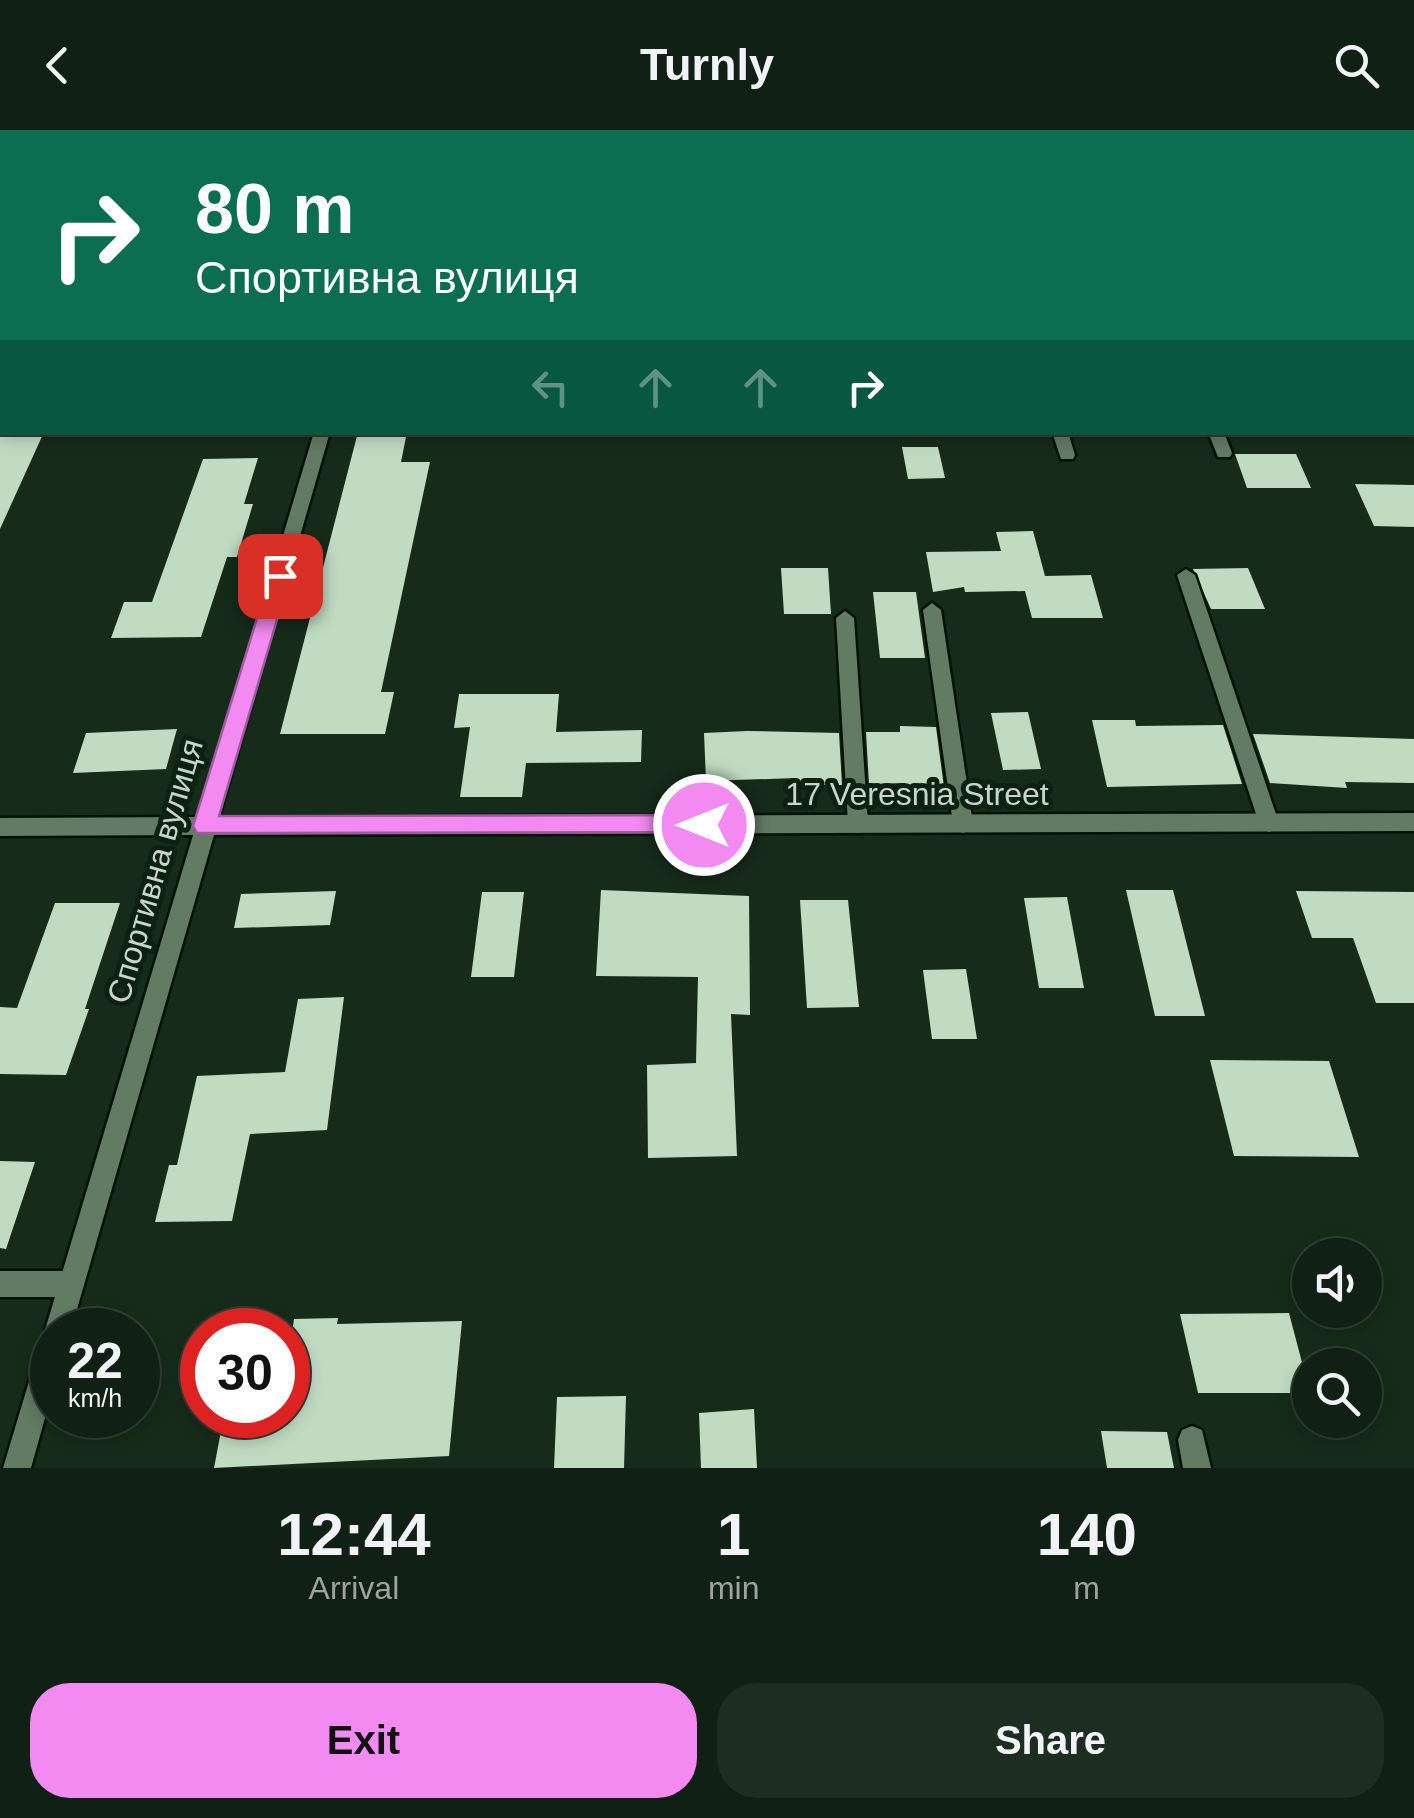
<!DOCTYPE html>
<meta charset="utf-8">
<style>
:root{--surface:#112014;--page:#1e2d22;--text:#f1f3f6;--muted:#9ca3a0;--line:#303e34;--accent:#f38af1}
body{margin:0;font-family:Arial,sans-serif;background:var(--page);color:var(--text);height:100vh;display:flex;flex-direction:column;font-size:38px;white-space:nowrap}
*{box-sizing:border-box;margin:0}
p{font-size:32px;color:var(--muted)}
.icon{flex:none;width:55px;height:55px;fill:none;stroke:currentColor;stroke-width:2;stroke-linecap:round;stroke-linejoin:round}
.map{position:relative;height:1338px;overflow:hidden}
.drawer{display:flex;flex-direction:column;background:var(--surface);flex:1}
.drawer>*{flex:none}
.top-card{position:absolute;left:0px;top:0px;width:1415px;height:305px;box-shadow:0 5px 15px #0003,0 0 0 2px var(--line);background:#0b6e4f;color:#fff;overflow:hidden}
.buttons{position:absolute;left:1292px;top:1108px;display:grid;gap:20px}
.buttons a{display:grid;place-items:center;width:90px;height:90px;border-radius:50%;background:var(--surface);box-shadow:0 5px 15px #0003,0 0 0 2px var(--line);font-size:50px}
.speed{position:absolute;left:30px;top:1178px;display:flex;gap:20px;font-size:50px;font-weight:700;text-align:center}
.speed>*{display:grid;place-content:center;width:130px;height:130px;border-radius:50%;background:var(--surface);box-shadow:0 5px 15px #0003,0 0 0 2px var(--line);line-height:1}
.speed small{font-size:25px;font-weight:400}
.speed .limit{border:15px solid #d22;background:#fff;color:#111}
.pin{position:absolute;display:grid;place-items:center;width:85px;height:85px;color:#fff;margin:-42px;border-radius:20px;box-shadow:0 5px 15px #0006}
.me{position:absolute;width:110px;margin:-55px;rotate:270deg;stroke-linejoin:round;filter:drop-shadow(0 0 8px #0008)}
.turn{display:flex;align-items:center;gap:35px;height:210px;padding:0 30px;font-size:45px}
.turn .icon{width:130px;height:130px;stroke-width:2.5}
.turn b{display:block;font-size:70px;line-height:85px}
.lanes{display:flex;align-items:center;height:95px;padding:0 30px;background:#0003;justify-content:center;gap:50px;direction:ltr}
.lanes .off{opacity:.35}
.eta{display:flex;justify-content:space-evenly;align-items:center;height:170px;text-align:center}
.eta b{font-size:60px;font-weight:800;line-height:70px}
.action{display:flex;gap:20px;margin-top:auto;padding:20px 30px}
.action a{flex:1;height:115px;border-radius:40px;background:var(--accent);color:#111;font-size:40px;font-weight:800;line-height:115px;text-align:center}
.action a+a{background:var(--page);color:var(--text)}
header{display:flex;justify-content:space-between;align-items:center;height:130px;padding:0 30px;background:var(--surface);font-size:45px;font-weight:800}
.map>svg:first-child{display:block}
.building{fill:#c1dbc3}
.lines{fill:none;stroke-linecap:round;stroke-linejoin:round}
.service-casing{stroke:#021305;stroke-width:5}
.minor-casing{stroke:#021305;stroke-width:5}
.tertiary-casing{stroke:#021305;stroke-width:5}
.service{fill:#637a65;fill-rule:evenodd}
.minor{fill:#637a65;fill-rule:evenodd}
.tertiary{fill:#637a65;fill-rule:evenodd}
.route{fill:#f38af1;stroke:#9e5a9d;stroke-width:2.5}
.labels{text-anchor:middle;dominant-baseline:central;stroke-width:10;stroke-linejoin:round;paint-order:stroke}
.street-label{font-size:32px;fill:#c9d5ca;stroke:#0d2111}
</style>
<header><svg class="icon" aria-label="back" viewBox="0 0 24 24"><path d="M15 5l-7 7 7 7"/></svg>Turnly<svg class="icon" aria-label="search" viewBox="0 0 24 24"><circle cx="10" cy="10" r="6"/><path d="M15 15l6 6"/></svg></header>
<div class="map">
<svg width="1414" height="1338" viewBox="0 0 1414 1338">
<rect width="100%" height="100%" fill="#172b1a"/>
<path class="building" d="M0,302H44L0,399Z
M358,302H407L401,332H430L381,562H394L385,604H280Z
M902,317H938L945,348L908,349Z
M1235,324H1296L1311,358H1247Z
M258,328L244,374H253L237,427H227L201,507L111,508L124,472H152L203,329Z
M1355,354L1414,355V397L1374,396Z
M1033,401L1045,446L1091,445L1103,488H1032L1025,461L965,462L964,457L933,462L926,422L1001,421L996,402Z
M781,438H828L831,484H784Z
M1248,438L1265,479H1211L1193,439Z
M873,462H916L925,528H880Z
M459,564H559L556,602L642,600L641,632L526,633L522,667H460L470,597L454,598Z
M1028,582L1041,639L1003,640L991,583Z
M1092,590H1135L1136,596L1223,595L1242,654L1107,657Z
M900,596L936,597L945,665L906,664L905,653L869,654L866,602H900Z
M177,599L166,639L73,643L86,603Z
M747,601L839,603L842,655H796V648L706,651L704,603Z
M1253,604L1414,609V653L1345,652L1347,658L1270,653Z
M601,760L749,766L750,885L731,884L737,1026L648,1028L647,935L696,933L698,847L596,846Z
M1126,760H1173L1205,886H1155Z
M336,761L330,795L234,798L241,764Z
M1296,761L1414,762V873H1376L1353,808H1312Z
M482,762H524L514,847H471Z
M1067,767L1084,858H1039L1024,768Z
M800,770H848L859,877L807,878Z
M55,773H120L85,879H89L66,945L0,944V877L17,878Z
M966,839L977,909H932L923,840Z
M344,867L327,1000L250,1004L232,1091L155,1092L169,1035H177L197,946L285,942L298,869Z
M1210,930L1329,931L1359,1027L1234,1026Z
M0,1031L35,1032L6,1119L0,1118Z
M1289,1183L1310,1263H1198L1180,1184Z
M338,1188L337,1194L462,1191L449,1326L214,1338L224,1285H288V1230L294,1189Z
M626,1266L624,1338H554L557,1267Z
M754,1279L757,1338H701L699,1283Z
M1101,1301L1167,1302L1174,1338H1107Z"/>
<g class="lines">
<defs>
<path id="service" d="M611,0H623V2H611Z
M1178,0H1190L1191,2H1179Z
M2,243V257L0,258V244Z
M1052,302H1068L1075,325L1073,329H1061Z
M1208,302H1224L1232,323L1230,327H1218Z
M1186,439L1195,445L1279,693L1276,699L1269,702L1262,699L1259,693L1177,445Z
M932,473L941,480L973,694L970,700L963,703L956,700L953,694L923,480Z
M845,481L854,488L868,694L865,700L858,703L851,700L848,694L836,488Z
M0,1141H71L80,1145L84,1154L80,1163L71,1167H0Z
M1192,1296L1202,1300L1211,1338H1183L1178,1310L1182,1300Z"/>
<path id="minor" d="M314,302H330L219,687L1414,683V701L214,705L71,1200H52V1263L31,1338H3L39,1218L43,1209L48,1207L45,1200L193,705L0,706V688L199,687Z"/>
<path id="tertiary" d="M1412,156H1414V164H1412Z
M0,167H2V175H0Z"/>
</defs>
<use href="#service" class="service-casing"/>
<use href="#minor" class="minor-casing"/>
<use href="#tertiary" class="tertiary-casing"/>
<use href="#service" class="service"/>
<use href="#minor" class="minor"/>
<use href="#tertiary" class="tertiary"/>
</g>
<path class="route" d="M280,438L290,446L219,686L704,685L712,688V702L197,703L193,696L270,446Z"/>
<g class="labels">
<g class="street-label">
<text x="917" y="664">17 Veresnia Street</text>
<text transform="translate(155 741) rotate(-74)">Спортивна вулиця</text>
</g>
</g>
</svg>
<div class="buttons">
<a><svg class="icon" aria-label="sound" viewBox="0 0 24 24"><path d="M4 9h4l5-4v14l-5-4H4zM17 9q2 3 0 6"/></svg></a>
<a><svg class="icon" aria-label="search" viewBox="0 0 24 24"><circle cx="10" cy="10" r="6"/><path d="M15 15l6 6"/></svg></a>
</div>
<div class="speed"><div>22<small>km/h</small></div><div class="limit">30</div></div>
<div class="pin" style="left:280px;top:446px;background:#d93025"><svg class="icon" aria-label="arrive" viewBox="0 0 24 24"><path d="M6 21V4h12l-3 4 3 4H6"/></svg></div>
<svg class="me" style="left:704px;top:695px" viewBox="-20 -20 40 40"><circle r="17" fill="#f38af1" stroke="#fff" stroke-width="3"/><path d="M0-11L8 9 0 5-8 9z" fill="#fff"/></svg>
<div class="top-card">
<div class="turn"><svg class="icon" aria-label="right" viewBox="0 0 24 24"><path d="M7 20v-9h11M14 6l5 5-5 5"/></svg><div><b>80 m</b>Спортивна вулиця</div></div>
<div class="lanes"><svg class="icon off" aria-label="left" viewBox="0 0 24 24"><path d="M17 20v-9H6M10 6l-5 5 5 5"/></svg><svg class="icon off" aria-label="ahead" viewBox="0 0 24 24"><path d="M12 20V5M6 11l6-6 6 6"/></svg><svg class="icon off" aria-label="ahead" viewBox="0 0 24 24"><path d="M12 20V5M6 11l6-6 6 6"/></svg><svg class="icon" aria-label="right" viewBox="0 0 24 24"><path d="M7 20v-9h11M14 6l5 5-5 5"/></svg></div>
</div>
</div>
<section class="drawer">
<div class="eta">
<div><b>12:44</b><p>Arrival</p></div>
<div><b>1</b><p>min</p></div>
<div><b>140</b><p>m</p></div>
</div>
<div class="action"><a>Exit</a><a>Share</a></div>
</section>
